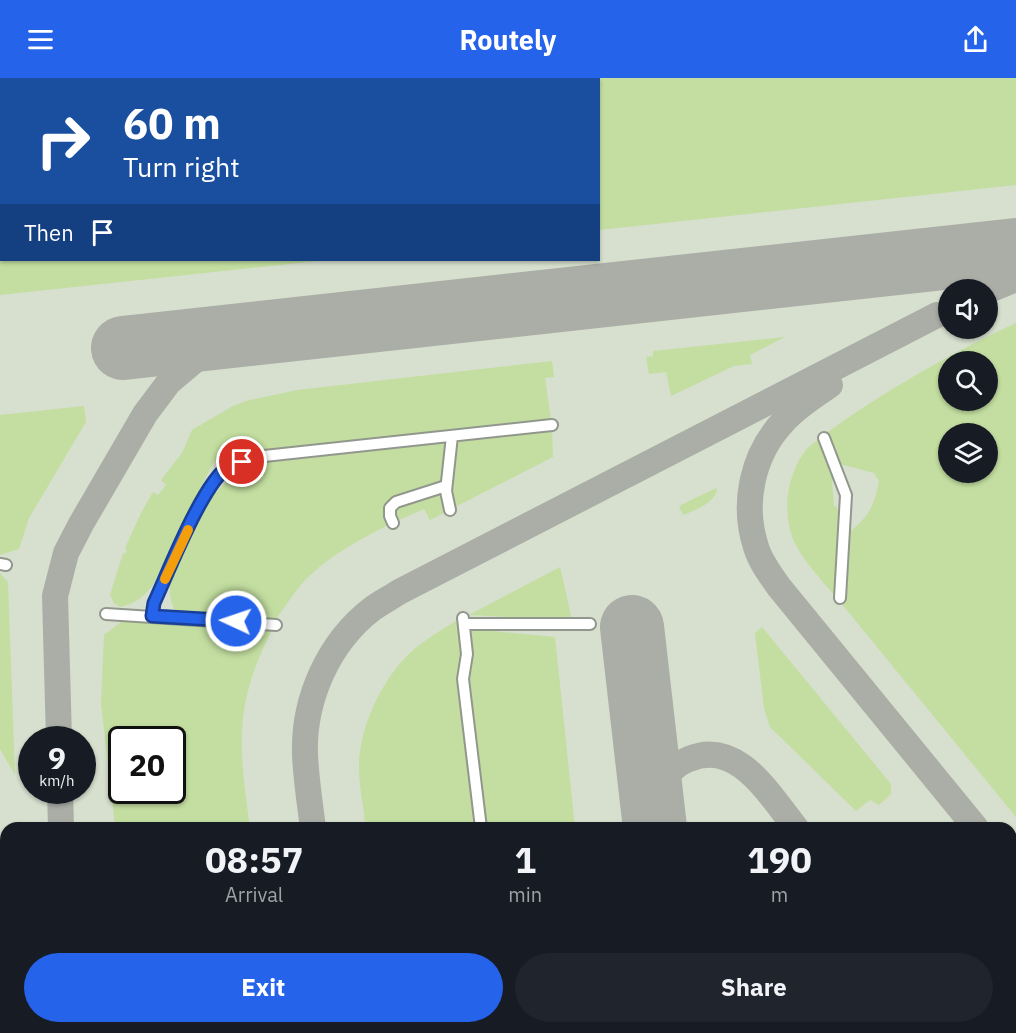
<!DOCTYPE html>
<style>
:root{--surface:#171b24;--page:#20242c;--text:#f1f3f6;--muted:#9ea1a6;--accent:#2563eb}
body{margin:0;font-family:"IBM Plex Sans",sans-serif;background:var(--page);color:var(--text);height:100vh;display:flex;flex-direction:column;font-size:22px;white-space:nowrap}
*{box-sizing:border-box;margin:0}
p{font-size:20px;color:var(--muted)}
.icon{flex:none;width:33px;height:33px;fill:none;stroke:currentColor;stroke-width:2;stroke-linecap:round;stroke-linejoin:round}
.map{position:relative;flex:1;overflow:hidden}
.drawer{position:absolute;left:0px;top:744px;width:1017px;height:212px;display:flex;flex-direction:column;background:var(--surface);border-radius:18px 18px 0 0;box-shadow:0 2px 4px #0004}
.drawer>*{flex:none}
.guide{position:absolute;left:0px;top:0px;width:600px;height:183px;box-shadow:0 2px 4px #0004;background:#1a4fa0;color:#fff;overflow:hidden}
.controls{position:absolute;left:938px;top:201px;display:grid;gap:12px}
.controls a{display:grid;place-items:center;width:60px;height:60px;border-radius:50%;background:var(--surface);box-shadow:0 2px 4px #0004;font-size:30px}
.speed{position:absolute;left:18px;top:648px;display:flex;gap:12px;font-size:30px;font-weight:700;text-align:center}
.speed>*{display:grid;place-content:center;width:78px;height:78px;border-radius:50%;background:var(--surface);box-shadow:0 2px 4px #0004;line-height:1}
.speed small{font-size:15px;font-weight:400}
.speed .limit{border:3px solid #111;border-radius:9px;background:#fff;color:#111}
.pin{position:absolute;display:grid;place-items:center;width:51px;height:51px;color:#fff;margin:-26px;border:3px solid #fff;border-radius:50%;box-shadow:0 2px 6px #0007}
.me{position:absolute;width:66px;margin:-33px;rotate:273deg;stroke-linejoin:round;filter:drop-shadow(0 0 4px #0008)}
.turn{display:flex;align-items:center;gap:21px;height:126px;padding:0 24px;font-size:27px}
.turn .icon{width:78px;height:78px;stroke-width:2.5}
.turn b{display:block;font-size:42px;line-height:51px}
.then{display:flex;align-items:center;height:57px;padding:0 24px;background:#0003;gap:12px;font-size:22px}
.eta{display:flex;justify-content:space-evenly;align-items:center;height:102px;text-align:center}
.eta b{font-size:36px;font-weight:700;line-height:42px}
.action{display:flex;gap:12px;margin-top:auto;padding:12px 24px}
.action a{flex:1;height:69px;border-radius:36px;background:var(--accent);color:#fff;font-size:24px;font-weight:700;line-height:69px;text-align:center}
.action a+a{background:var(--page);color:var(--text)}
header{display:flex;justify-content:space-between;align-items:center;height:78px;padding:0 24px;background:var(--accent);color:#fff;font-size:27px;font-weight:700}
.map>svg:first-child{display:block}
.built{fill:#d7dfce;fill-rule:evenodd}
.green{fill:#c3dea0;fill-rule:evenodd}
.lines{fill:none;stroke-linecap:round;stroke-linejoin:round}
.taxiway{stroke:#aaaea6;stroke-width:26}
.runway{stroke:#aaaea6;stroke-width:64}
.minor-casing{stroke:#92978d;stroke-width:14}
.path{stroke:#83867f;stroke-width:1.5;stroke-dasharray:4.5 4.5;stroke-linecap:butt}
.minor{stroke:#fff;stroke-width:10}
.route-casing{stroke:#184099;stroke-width:15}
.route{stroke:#2563eb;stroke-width:10}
.slow{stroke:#f59e0b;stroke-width:10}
</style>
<header><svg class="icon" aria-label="menu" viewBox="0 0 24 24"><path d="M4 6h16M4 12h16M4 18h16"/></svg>Routely<svg class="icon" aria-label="share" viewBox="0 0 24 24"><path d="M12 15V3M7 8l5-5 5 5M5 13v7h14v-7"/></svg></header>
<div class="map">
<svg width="1016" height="955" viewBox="0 0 1016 955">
<rect width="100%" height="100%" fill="#e4e9de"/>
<path class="built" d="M0,0H1016V955H0ZM2,2H598V182H2ZM948,212H987V250H948ZM948,284H987V322H948ZM948,356H987V394H948ZM32,662H82V712H32ZM122,662H172V712H122ZM6,750H1011V950H6Z"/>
<path class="green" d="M0,0H1016V107L599,152L598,2H2V182H327L0,217Z
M1016,245V739L841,525L846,458C868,438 874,431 879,403L874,395L836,385L825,356C886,312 949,276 1016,245ZM948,284H987V322H948ZM948,356H987V394H948Z
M785,259L750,277L752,286L734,288L671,318L666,294L649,296L646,279L653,278V273Z
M552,283L554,299L545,300L551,342L220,378L213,385L153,507C143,519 135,526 120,529L114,525L110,517L123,475L125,476L127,472L125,470L142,433L153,414L158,417L166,407L161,402L182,375L192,352L231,329L246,323L297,312Z
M84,328L86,344L29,440L19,471L0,477V337Z
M552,353L553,379L455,429L451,419L456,364Z
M820,360L836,399L832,403L834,428L837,429L840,444L835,518C821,501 802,482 793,461C782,433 787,396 806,372C809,368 815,364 820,360Z
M446,365L442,405L389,423L383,432L388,447C357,463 323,481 300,508C291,519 283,531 275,543L177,536C169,523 169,511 171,496C198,448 204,403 263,385Z
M716,410L717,413C712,426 696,432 683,437L679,428Z
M442,414L444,435L430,442L424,431L397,443L394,437L395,428Z
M560,489L572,542L469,537Z
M0,495L8,504L15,697L0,671Z
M129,541L240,546L272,552C233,628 239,669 250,750H117L115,748L101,626L104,557L121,544ZM122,662H172V712H122Z
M456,543L460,549L476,750H369L368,743L365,744C363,726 359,707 359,689C359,652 379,608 404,581C419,565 438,554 456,543Z
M762,549L891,706V716L879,727L870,722L856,733L770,649L764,630L755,555Z
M470,551L555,559L575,750H487L468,600L472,577Z
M1011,852L1016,859V955H1012L1011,948Z
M0,864L6,867V950H29V955H0Z
M119,950H161L159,955H118Z
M512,950H596L597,955H512Z
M756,950H803V955H757Z"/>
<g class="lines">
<path class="taxiway" d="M987,213L1016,201
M830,307C814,318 796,329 783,344C752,377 742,426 756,469C760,483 770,496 779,509L976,750
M59,662L55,518L66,475L81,446L145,336L169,304L201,277L223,266L279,253
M60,712L61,750
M653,732C659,709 666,690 689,681C738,660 770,718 796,750
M313,750C310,726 306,701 305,677C303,622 328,565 372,531C380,525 390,520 399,514L937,237
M1011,793L1016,799
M67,950V955
M341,950L354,955
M852,950L853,955"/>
<path class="runway" d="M123,270L1016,172
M632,549L655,750
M677,950L678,955"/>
<defs>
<path id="minor" d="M424,0L425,2
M256,2L257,0
M824,360L846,417L840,520
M450,432L446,413L452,358
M393,445L390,438V430L396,424L446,408
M0,486L6,487
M106,536L276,547
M152,538L154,525C168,494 203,405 229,388C236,384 247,382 255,379L552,347
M463,540L467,576L463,601L481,750
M464,546H590
M507,950V955
M173,955L175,950"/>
</defs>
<use href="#minor" class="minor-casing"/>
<path class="path" d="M0,155H2"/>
<use href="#minor" class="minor"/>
</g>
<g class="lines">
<defs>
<path id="route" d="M236,543L152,538L154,525C168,495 203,404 229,388C232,386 238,385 242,384"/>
</defs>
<use href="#route" class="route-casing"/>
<use href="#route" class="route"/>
<path class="slow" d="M165,501L188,452"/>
</g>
</svg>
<div class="controls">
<a><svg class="icon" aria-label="sound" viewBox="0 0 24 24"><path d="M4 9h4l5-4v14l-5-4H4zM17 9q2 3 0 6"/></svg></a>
<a><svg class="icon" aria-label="search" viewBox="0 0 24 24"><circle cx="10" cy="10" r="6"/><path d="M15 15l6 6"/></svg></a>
<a><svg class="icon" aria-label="layers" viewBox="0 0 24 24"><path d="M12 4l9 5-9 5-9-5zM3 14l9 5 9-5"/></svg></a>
</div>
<div class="speed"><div>9<small>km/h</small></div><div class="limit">20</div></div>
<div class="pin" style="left:242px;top:384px;background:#d93025"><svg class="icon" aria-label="arrive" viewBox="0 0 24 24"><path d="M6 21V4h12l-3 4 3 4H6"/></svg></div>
<svg class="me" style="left:236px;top:543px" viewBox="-20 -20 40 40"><circle r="17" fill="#2563eb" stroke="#fff" stroke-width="3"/><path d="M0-11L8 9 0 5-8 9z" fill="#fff"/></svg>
<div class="guide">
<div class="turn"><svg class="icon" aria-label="right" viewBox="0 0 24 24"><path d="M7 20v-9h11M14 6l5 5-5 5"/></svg><div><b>60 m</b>Turn right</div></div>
<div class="then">Then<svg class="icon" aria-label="arrive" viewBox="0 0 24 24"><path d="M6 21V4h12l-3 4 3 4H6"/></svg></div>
</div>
<section class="drawer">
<div class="eta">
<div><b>08:57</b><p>Arrival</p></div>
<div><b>1</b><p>min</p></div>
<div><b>190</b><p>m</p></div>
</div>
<div class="action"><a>Exit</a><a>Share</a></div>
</section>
</div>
